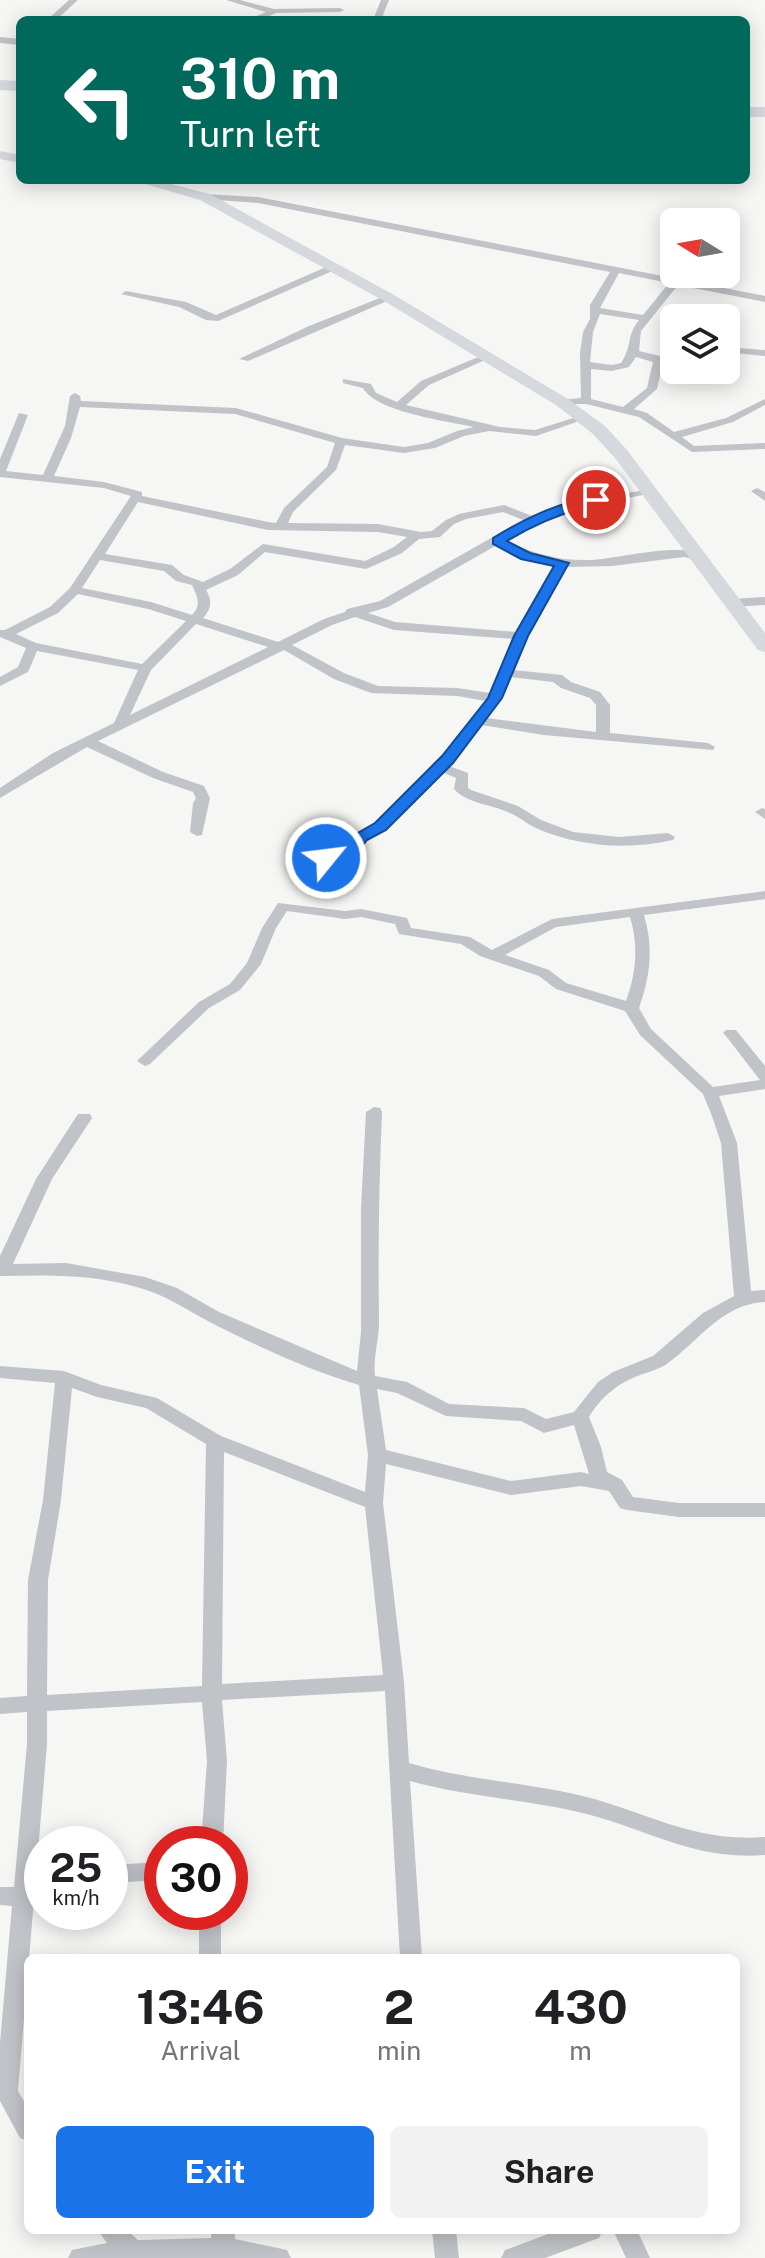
<!DOCTYPE html>
<style>
:root{--surface:#fff;--page:#f2f2f2;--text:#202124;--muted:#757577;--accent:#1a73e8}
body{margin:0;font-family:"Public Sans",sans-serif;background:var(--page);color:var(--text);height:100vh;display:flex;flex-direction:column;font-size:30px;white-space:nowrap}
*{box-sizing:border-box;margin:0}
p{font-size:26px;color:var(--muted)}
.icon{flex:none;width:44px;height:44px;fill:none;stroke:currentColor;stroke-width:2;stroke-linecap:round;stroke-linejoin:round}
.map{position:relative;flex:1;overflow:hidden}
.sheet{position:absolute;left:24px;top:1954px;width:716px;height:280px;display:flex;flex-direction:column;background:var(--surface);border-radius:12px;box-shadow:0 4px 20px #0003}
.sheet>*{flex:none}
.hud{position:absolute;left:16px;top:16px;width:734px;height:168px;border-radius:12px;box-shadow:0 4px 20px #0003;background:#00695c;color:#fff;overflow:hidden}
.needle{width:52px;rotate:281deg}
.tools{position:absolute;left:660px;top:208px;display:grid;gap:16px}
.tools a{display:grid;place-items:center;width:80px;height:80px;border-radius:12px;background:var(--surface);box-shadow:0 4px 20px #0003;font-size:40px}
.speed{position:absolute;left:24px;top:1826px;display:flex;gap:16px;font-size:40px;font-weight:700;text-align:center}
.speed>*{display:grid;place-content:center;width:104px;height:104px;border-radius:50%;background:var(--surface);box-shadow:0 4px 20px #0003;line-height:1}
.speed small{font-size:20px;font-weight:400}
.speed .limit{border:12px solid #d22;background:#fff;color:#111}
.pin{position:absolute;display:grid;place-items:center;width:68px;height:68px;color:#fff;margin:-34px;border:4px solid #fff;border-radius:50%;box-shadow:0 2px 8px #0007}
.me{position:absolute;width:88px;margin:-44px;rotate:61deg;stroke-linejoin:round;filter:drop-shadow(0 0 6px #0008)}
.turn{display:flex;align-items:center;gap:28px;height:168px;padding:0 32px;font-size:36px}
.turn .icon{width:104px;height:104px;stroke-width:2.5}
.turn b{display:block;font-size:56px;line-height:68px}
.eta{display:flex;justify-content:space-evenly;align-items:center;height:136px;text-align:center}
.eta b{font-size:48px;font-weight:700;line-height:56px}
.primary-button{display:flex;gap:16px;margin-top:auto;padding:16px 32px}
.primary-button a{flex:1;height:92px;border-radius:12px;background:var(--accent);color:#fff;font-size:32px;font-weight:700;line-height:92px;text-align:center}
.primary-button a+a{background:var(--page);color:var(--text)}
.map>svg:first-child{display:block}
.lines{fill:none;stroke-linecap:round;stroke-linejoin:round}
.street{fill:#c0c3c7;fill-rule:evenodd}
.primary{fill:#d5d8dc;fill-rule:evenodd}
.highway{fill:#d5d8dc;fill-rule:evenodd}
.route{fill:#1a73e8;stroke:#114b97;stroke-width:2}
</style>
<div class="map">
<svg width="765" height="2258" viewBox="0 0 765 2258">
<rect width="100%" height="100%" fill="#f6f6f4"/>
<g class="lines">
<path class="street" d="M69,0H78L56,20H47Z
M226,0H240L274,9L340,8L344,10L340,12L276,13L259,20H247L266,12Z
M381,0H389L381,20H373Z
M0,37L20,39V45L0,43Z
M205,194L258,197L765,296V302L678,285L641,331L639,351L660,356L663,362L657,389L634,409L647,413L674,432L726,418L765,399V405L733,422L682,437L694,446L765,443V449L692,452L639,417L586,404H558V400L581,398L580,353L583,332L590,319V305L610,272L258,203L202,199V195ZM619,273L669,283L643,315L600,308ZM600,314L639,320C626,336 633,345 621,363L612,365L590,362L593,332ZM636,357L653,362L647,388L623,407L591,399V369L612,371L629,367Z
M333,264L338,267L337,269L218,321L206,320L179,307L121,294L126,291L186,302L216,315Z
M385,296L394,298L248,361L239,359L309,326Z
M739,348L765,350V356L735,353L734,351Z
M483,355L492,357L429,385L406,405L500,427L535,430L583,415L588,418L536,436L489,431L464,436L435,448L404,453L345,445L336,470L293,512L288,523L378,524L421,532L432,531L446,520L459,514L504,505L532,516L571,502L652,489L654,491L648,494L574,508L536,522L505,540C533,554 560,561 591,560C619,559 681,541 703,556L697,560L684,557L612,566L566,567L527,636L513,670L562,675L571,682L600,692L610,705V733L708,743L715,747L713,750L544,735L481,725L449,766L468,773V788L471,790L518,806L541,820L573,832L619,837L668,833L675,837L673,840C629,850 580,847 538,829C526,824 517,815 505,811C488,804 467,803 454,789L456,778L442,772L385,830L367,840L354,855L326,862L300,861L298,858L300,855L326,854L344,849L357,834L375,824L432,767L433,763L442,757L486,701L457,696L371,693L334,679L284,650L98,741L163,772L204,786L210,798L202,835L197,836L190,832L193,803L196,798L193,792L153,778L87,747L0,798V788L53,753L114,723L138,670L37,651L28,672L0,686V677L18,667L26,648L0,637V630H5L50,607L70,588L131,496L104,488L0,477V459L19,413L28,415L6,471L43,475L65,426L70,396L75,393L80,396L81,401L236,408L342,438L404,447L428,443L457,431L474,427C447,421 376,412 363,388L343,383V379L371,384L376,393L397,402L421,381ZM80,407L235,414L335,443L327,467L284,508L276,523L268,522L142,496V492L104,482L54,476L71,438ZM138,502L268,530L378,532L407,537L394,547L365,561L263,544L230,569L203,582L184,575L172,565L105,554ZM503,512L523,520L380,601L347,609L345,612L324,619L278,642L203,618C212,609 212,600 206,590L238,575L265,552L366,569L402,553L419,539L440,537L454,524L466,519ZM497,545L516,555L555,565L517,632L395,622L368,613L388,607ZM100,560L164,571L176,581L192,585C197,596 202,605 192,615L151,602L82,588ZM78,594L148,609L186,621L142,664L36,643L16,634L58,613ZM355,617L394,630L513,639L490,693L457,688L378,686L344,673L292,645L332,625ZM196,624L268,647L130,715L151,670ZM510,677L553,682L561,688L590,698L596,705V732L486,718L501,698Z
M757,488L765,492V501L751,491Z
M765,597V605L732,607L726,603L732,599Z
M762,808L765,809V819L755,812Z
M765,891V899L644,915C654,949 650,976 639,1008L651,1029L713,1087L760,1080L726,1036L723,1033L726,1030H736L765,1066V1089L719,1096L737,1143L751,1291L765,1290V1302C722,1304 700,1340 668,1363C662,1368 654,1370 646,1373C621,1381 603,1394 589,1417L601,1447L607,1472L622,1480L633,1497L679,1503H765V1517H679L627,1510L620,1508L609,1491L581,1486L511,1495L386,1464L383,1503L404,1682L409,1763C463,1779 519,1782 574,1794C643,1809 690,1843 765,1837V1855C690,1861 644,1826 574,1811C520,1799 464,1796 410,1781L422,1958H400L385,1691L222,1700L227,1761L223,1844H201L207,1761L202,1702L47,1711V1744L18,2091L28,2108V2141L20,2138L0,2101V2043L12,1906L0,1905V1887H14L27,1744V1712L0,1714V1698L27,1696L28,1580L43,1500L55,1383L0,1378V1366L64,1371L101,1385L157,1398L221,1436L365,1492L368,1455L359,1385C310,1371 252,1344 206,1320C184,1308 165,1295 140,1288C95,1274 47,1275 0,1276V1256L36,1179L78,1114H90L92,1118L52,1179L13,1264L66,1263L145,1277L177,1288L219,1312L357,1371L361,1332V1209L366,1112L374,1107L380,1108L382,1112C379,1182 378,1251 379,1321C379,1340 373,1357 375,1376L407,1382L449,1404L524,1408L546,1419L574,1412L598,1382L613,1372L653,1356L703,1313L734,1296L721,1143L712,1116L703,1094L640,1035L625,1011L556,989L539,976L480,956L461,944L399,934L395,924L361,917L345,919L287,911L276,928L261,964L240,990L209,1008L150,1064L145,1066L137,1061L199,1002L230,984L247,963L262,928L278,903L345,911L361,909L407,918L411,928L470,937L492,950L552,919ZM630,917C639,947 636,973 626,1001L566,983L549,970L505,955L556,927ZM72,1388L97,1397L146,1408L206,1444L202,1686L47,1695L48,1580L61,1500ZM377,1389L397,1393L446,1416L521,1421L544,1433L574,1425L589,1474L581,1472L511,1481L386,1450ZM224,1452L365,1507L383,1675L222,1684Z
M162,1862V1880L110,1883V1865Z
M199,1912H221V1958H199Z
M98,2230H127L138,2240L211,2238V2230H235V2239L287,2250L291,2258H68L72,2250L107,2243Z
M432,2230H456L459,2258H435Z
M559,2230H603L599,2238L545,2258H501L505,2250Z
M613,2230H637L650,2258H626Z"/>
<path class="primary" d="M0,151L20,155V163L0,159Z
M131,180H155L210,194L394,295L568,399L605,426L627,450L765,633V652L758,650L615,458L593,434L556,405L384,301L200,200Z"/>
<path class="highway" d="M0,80L20,81V91L0,90Z
M746,107H765V117H746Z"/>
</g>
<path class="route" d="M596,496L603,500L601,503C566,511 538,522 507,541L530,553L569,563L528,636L502,698L453,763L386,830L367,840L355,855L321,861V854L344,848L356,834L375,823L442,756L488,698L514,636L554,566L521,559L493,544V538C526,518 557,503 596,496Z"/>
</svg>
<div class="tools">
<a><svg class="needle" viewBox="-14 -14 28 28"><path d="M0-13l5 13h-10z" fill="#e53935"/><path d="M0 13l5-13h-10z" fill="#757577"/></svg></a>
<a><svg class="icon" aria-label="layers" viewBox="0 0 24 24"><path d="M12 4l9 5-9 5-9-5zM3 14l9 5 9-5"/></svg></a>
</div>
<div class="speed"><div>25<small>km/h</small></div><div class="limit">30</div></div>
<div class="pin" style="left:596px;top:500px;background:#d93025"><svg class="icon" aria-label="arrive" viewBox="0 0 24 24"><path d="M6 21V4h12l-3 4 3 4H6"/></svg></div>
<svg class="me" style="left:326px;top:858px" viewBox="-20 -20 40 40"><circle r="17" fill="#1a73e8" stroke="#fff" stroke-width="3"/><path d="M0-11L8 9 0 5-8 9z" fill="#fff"/></svg>
<div class="hud">
<div class="turn"><svg class="icon" aria-label="left" viewBox="0 0 24 24"><path d="M17 20v-9H6M10 6l-5 5 5 5"/></svg><div><b>310 m</b>Turn left</div></div>
</div>
<section class="sheet">
<div class="eta">
<div><b>13:46</b><p>Arrival</p></div>
<div><b>2</b><p>min</p></div>
<div><b>430</b><p>m</p></div>
</div>
<div class="primary-button"><a>Exit</a><a>Share</a></div>
</section>
</div>
